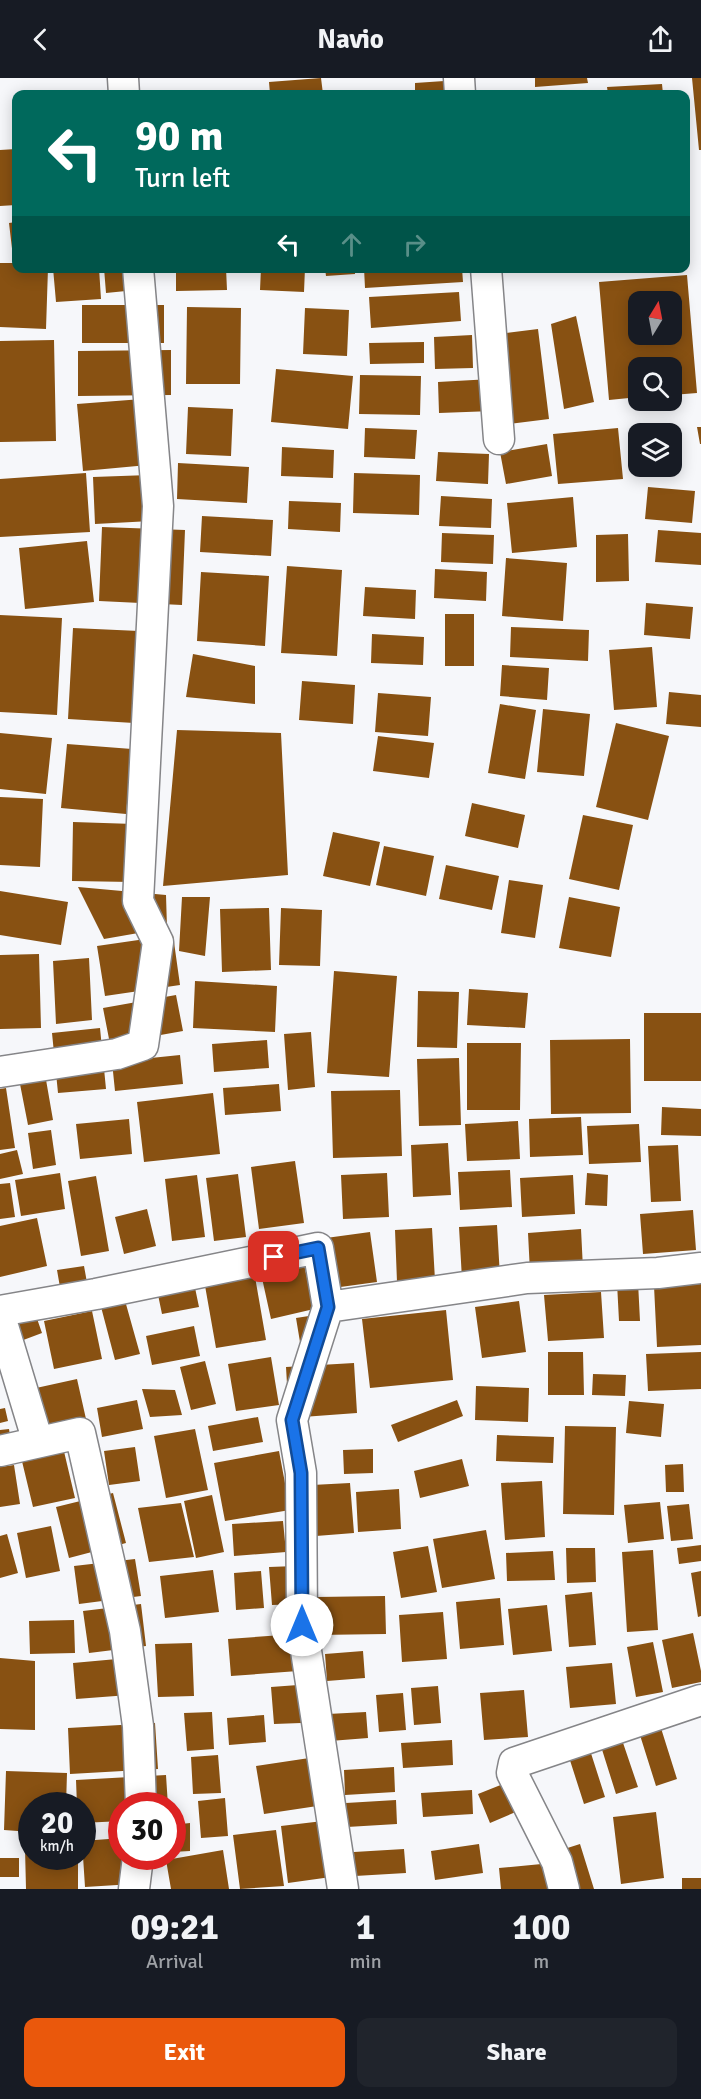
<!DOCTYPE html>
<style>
:root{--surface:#171b24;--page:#20242c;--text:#f1f3f6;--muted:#9ea1a6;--accent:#ea580c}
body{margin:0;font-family:Signika,sans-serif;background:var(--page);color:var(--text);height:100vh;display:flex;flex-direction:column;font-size:22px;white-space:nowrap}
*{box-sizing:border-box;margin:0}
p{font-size:20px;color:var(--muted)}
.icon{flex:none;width:33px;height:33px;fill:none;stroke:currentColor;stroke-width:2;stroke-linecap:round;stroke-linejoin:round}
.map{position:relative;height:1811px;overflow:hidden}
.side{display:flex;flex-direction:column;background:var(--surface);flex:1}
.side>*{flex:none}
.top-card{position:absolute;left:12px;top:12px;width:678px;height:183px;border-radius:12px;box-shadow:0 3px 15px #0003;background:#00695c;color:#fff;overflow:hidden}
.needle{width:39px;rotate:10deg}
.fabs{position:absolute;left:628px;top:213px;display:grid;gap:12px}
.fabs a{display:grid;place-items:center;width:54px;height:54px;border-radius:12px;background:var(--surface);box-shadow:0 3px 15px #0003;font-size:30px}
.speed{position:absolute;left:18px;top:1714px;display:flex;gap:12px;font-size:30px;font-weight:700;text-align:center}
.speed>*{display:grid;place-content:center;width:78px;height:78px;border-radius:50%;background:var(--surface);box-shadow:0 3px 15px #0003;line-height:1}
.speed small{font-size:15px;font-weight:400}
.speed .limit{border:9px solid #d22;background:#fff;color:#111}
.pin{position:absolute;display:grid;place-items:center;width:51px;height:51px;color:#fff;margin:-26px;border-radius:12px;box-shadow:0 3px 9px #0006}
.me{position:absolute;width:66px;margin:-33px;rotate:0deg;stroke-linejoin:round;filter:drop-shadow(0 0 4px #0008)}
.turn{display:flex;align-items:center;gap:21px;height:126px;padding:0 24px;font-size:27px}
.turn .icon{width:78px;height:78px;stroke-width:2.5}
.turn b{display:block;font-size:42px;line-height:51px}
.lanes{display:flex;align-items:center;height:57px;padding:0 24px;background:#0003;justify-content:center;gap:30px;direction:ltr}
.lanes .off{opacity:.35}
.eta{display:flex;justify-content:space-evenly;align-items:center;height:102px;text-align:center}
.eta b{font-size:36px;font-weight:700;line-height:42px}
.button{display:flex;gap:12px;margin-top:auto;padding:12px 24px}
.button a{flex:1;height:69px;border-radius:12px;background:var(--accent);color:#fff;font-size:24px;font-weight:700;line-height:69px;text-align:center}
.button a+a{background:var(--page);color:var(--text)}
header{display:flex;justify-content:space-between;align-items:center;height:78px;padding:0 24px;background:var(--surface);font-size:27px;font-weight:700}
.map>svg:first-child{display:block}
.building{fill:#885112;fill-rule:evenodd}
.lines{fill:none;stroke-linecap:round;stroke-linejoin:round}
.minor-casing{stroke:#858588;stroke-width:33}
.minor{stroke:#fff;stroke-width:30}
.route-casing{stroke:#114b97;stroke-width:15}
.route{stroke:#1a73e8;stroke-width:10}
</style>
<header><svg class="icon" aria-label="back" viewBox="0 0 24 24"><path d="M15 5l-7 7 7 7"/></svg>Navio<svg class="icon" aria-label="share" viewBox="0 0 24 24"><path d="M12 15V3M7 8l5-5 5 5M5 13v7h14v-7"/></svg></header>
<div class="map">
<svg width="701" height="1811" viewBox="0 0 701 1811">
<rect width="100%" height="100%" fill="#f6f7fa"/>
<path class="building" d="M321,0L323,16H270L269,4Z
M535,0H587L588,5L535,9Z
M692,0H701V72H699Z
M459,2L460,16H415V5Z
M662,6L663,16H608L607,9Z
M512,13V16H486V15Z
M16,71V127L0,128V72Z
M16,144V178L13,179L9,145Z
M0,185H16V190H48L46,251L0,249Z
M53,190H99L101,221L56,224Z
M104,190H134L136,212L106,215Z
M176,190H226L227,212L176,213Z
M261,190H305L304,214L260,212Z
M325,190H355V196L326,198Z
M364,190H462L463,204L365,210Z
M687,197L697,315L672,317V290H639V319L609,322L599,204ZM639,224H672V256H639Z
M459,214L461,243L371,250L369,219Z
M82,227H164V265H82Z
M187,229L241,230L240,306H186Z
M305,230L349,232L347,278L303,276Z
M576,238L594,324L564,331L551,246Z
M538,251L549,341L509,346L499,256Z
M472,257L473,290L435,291L434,259Z
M54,262L56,363L0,364V263Z
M424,264V285L370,286L369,265Z
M171,272V317L78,318V273Z
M276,291L353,298L348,351L271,344Z
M360,297L421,298L420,337L359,336Z
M491,301L493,333L439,335L438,304Z
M142,321L148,387L83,393L77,326Z
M188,329L233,331L231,378L186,376Z
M697,349H701V366H700Z
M365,350L417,352L415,381L364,379Z
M618,350L623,401L558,406L553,356Z
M547,366L552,398L506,406L500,374Z
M282,369L334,372L333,400L281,398Z
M438,374L489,376L488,406L436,403Z
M178,385L249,389L247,425L177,421Z
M86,395L90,454L0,459V401Z
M354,395L420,397L419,437L353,435Z
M149,397L151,443L95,446L93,399Z
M648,409L695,413L692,445L645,441Z
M441,418L492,421L491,450L439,448Z
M573,419L577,469L512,475L507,425Z
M289,423L341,425L340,454L288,451Z
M202,438L273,442L271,478L200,474Z
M102,449L185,452L182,527L99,523Z
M658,452L701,455V487L655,484Z
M442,455L494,457L493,486L441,484Z
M628,456L629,503L596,504V457Z
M87,463L94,524L25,531L19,470Z
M506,480L567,485L563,543L502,538Z
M287,488L342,492L337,578L281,575Z
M435,491L487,494L486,523L434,520Z
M201,494L269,498L265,568L197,563Z
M365,509L416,512L415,541L363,538Z
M646,525L693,529L690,561L644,557Z
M445,536H474V588H445Z
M0,537L62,540L57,637L0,634Z
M511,549L589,552L588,583L510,579Z
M73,550L139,553L134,645L68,641Z
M372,556L424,559L423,587L371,585Z
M652,569L657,629L614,632L609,572Z
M193,576L255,588V626L186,619Z
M502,587L549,590L547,622L500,618Z
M302,603L355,607L353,646L299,642Z
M669,614L701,617V649L666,646Z
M378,615L431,619L428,658L375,654Z
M500,626L536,632L525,701L488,695Z
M543,631L590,636L584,698L537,694Z
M616,645L669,658L648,742L596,729Z
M177,652L281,655L288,797L163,808Z
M0,655L52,660L46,716L0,711Z
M378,658L434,665L429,700L373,693Z
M67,666L132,671L126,736L61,730Z
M0,719L43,721L40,789L0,787Z
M472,725L525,737L518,770L465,758Z
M583,737L633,747L619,812L569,801Z
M73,744L134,746L132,804L72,803Z
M333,754L380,764L370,808L323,798Z
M384,768L434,778L426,818L376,807Z
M446,787L499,798L492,832L439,821Z
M509,802L543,807L535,860L501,855Z
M78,809L166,817L167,850L104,861Z
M0,813L68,824L61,867L0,857Z
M182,819H210L205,878L179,873Z
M569,819L620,829L611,879L559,870Z
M269,830L271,892L222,894L220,831Z
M281,830L322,832L320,888L279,887Z
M173,857L180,907L105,918L97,868Z
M39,876L41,950L0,951V877Z
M89,880L92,942L56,946L53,883Z
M334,893L397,898L389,999L327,995Z
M195,903L277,908L275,954L193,950Z
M469,911L528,915L525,950L467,947Z
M418,913L459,914L457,970L417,969Z
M176,917L183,953L110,966L103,930Z
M644,935H701V1003H644Z
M100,950L106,1011L58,1015L52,955Z
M311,954L315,1009L288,1012L284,956Z
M630,961L631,1035L551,1036L550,962Z
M267,962L269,990L214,994L212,966Z
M467,965H521L520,1032H467Z
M180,977L183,1006L115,1013L112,984Z
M459,980L461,1047L419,1048L417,981Z
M45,996L53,1042L28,1047L19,1001Z
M279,1006L281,1033L225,1037L223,1010Z
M6,1010L15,1070L0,1072V1011Z
M400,1012L402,1078L333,1080L331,1013Z
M213,1015L220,1076L144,1084L137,1024Z
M662,1029L701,1031V1058L661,1057Z
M581,1039L583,1077L530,1079L529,1041Z
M129,1041L132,1076L80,1081L76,1046Z
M518,1043L520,1081L467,1083L465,1046Z
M639,1046L641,1084L589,1086L587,1048Z
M51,1052L56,1087L33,1091L28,1055Z
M448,1065L451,1117L413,1119L411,1067Z
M678,1067L681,1123L651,1124L648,1068Z
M17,1072L23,1096L0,1101V1076Z
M295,1083L304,1145L259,1151L251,1089Z
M510,1092L512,1129L460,1132L458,1094Z
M60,1095L65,1131L21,1138L15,1102Z
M387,1095L389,1139L343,1141L341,1097Z
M587,1095L608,1097L607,1128L585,1127Z
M238,1096L246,1159L214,1163L206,1100Z
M197,1097L205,1159L172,1163L165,1101Z
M573,1097L575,1136L522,1139L520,1100Z
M96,1098L109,1173L81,1178L68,1103Z
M10,1105L15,1139L0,1141V1106Z
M147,1131L156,1168L124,1176L115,1139Z
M693,1132L696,1172L643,1176L640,1136Z
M37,1140L47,1188L0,1199V1148Z
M497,1147L500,1199L462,1201L459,1149Z
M432,1150L435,1202L397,1204L395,1152Z
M581,1151L583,1191L530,1194L528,1155Z
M370,1154L377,1204L333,1210L326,1160Z
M303,1182L314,1231L271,1241L260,1191Z
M84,1188L88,1210L61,1215L57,1192Z
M254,1193L266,1262L216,1270L204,1202Z
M638,1204L640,1243H619L617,1205Z
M194,1205L199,1229L162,1236L157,1212Z
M701,1206V1267L657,1269L654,1208Z
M27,1212L42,1255L10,1267L0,1222Z
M601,1214L604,1260L548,1263L544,1217Z
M124,1219L140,1276L115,1282L100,1225Z
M519,1223L526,1274L482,1280L475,1229Z
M446,1232L453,1302L370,1310L362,1241Z
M92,1233L102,1281L54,1291L44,1243Z
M328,1235L333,1265L301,1270L296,1240Z
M194,1248L200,1278L152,1287L146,1258Z
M548,1274H583L584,1317H548Z
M701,1274V1311L648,1313L646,1276Z
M271,1279L279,1327L236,1333L228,1286Z
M205,1283L216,1326L191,1332L180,1289Z
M354,1285L357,1335L289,1340L286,1289Z
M593,1296L626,1297L625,1318L592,1317Z
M77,1301L86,1341L36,1351L27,1312Z
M476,1308L529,1310L528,1344L475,1342Z
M142,1311L175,1312L182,1337L150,1339Z
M137,1322L143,1351L102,1359L97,1330Z
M457,1322L463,1338L398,1364L391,1347Z
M629,1323L664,1326L661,1359L626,1355Z
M5,1330L8,1343L0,1345V1331Z
M258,1339L263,1364L213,1373L208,1348Z
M565,1348L616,1349L614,1437L563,1436Z
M9,1351L11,1364L0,1366V1352Z
M195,1351L208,1412L166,1420L154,1358Z
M497,1357L554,1359L553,1385L496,1383Z
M62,1365L75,1420L33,1429L20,1375Z
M135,1369L140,1403L109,1407L104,1373Z
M373,1371V1395L344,1396L343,1372Z
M279,1373L290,1432L225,1443L214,1385Z
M462,1381L469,1408L420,1420L414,1393Z
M683,1386L684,1414H666L665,1387Z
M14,1387L20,1426L0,1429V1389Z
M542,1403L545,1459L505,1462L501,1405Z
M350,1405L354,1455L316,1458L312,1407Z
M399,1411L401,1451L358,1454L356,1414Z
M113,1415L126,1465L69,1480L56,1429Z
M212,1417L224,1474L196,1480L184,1423Z
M660,1424L664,1461L628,1465L624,1427Z
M181,1425L194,1479L149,1484L138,1430Z
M689,1426L693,1461L671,1463L667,1428Z
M283,1443L286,1474L234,1478L232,1446Z
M51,1448L60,1493L26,1500L17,1455Z
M486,1452L495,1501L442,1510L433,1461Z
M7,1456L18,1495L0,1500V1458Z
M701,1467V1483L679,1486L677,1470Z
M428,1468L437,1514L401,1520L393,1474Z
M566,1470H595L596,1504L567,1505Z
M653,1472L658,1552L627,1554L622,1474Z
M553,1473L555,1502L507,1503L506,1475Z
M135,1481L141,1518L79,1526L74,1488Z
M296,1488L299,1526L272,1527L269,1489Z
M213,1492L219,1534L165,1540L160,1498Z
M261,1493L264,1530L236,1532L234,1495Z
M701,1493V1538L698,1539L691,1495Z
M592,1514L596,1567L569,1569L565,1517Z
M385,1518L386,1556L317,1557V1519Z
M500,1520L504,1567L460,1571L456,1524Z
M141,1526L146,1568L89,1575L83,1533Z
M547,1527L552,1573L513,1577L508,1531Z
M443,1534L447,1581L402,1584L399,1537Z
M74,1542L75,1575L30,1576L29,1543Z
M693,1555L701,1593V1604L672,1610L662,1562Z
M296,1556L298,1593L231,1598L228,1561Z
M653,1564L663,1614L636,1619L627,1569Z
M192,1565L194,1618L158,1619L155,1566Z
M363,1573L365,1600L327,1603L325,1576Z
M139,1579L142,1616L76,1621L73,1585Z
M0,1580L35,1583V1652L0,1651Z
M612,1585L616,1626L570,1630L566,1589Z
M298,1607L301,1645L274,1646L271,1609Z
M438,1608L441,1645L414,1647L411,1610Z
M524,1612L528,1659L484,1662L480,1615Z
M403,1615L406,1652L379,1654L376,1617Z
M212,1634L214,1671L187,1673L184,1635Z
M366,1634L368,1660L330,1663L328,1636Z
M264,1637L266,1664L229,1667L227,1640Z
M155,1645L158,1691L70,1696L68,1650Z
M660,1647L677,1701L656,1708L639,1654Z
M620,1656L638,1709L616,1716L599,1662Z
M452,1662L453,1687L403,1690L401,1665Z
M588,1666L605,1719L584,1726L567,1673Z
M218,1677L221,1715L193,1716L191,1679Z
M316,1679L324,1727L264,1736L256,1688Z
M394,1689L395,1714L345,1717L344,1692Z
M6,1693L67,1695L66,1728H32V1754L4,1752Z
M166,1697L168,1728H122V1743L82,1745V1728H77L76,1702Z
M513,1702L525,1730L490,1745L478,1716Z
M472,1712L473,1736L423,1739L421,1715Z
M225,1720L228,1758L201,1760L198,1723Z
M396,1722L397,1746L347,1749L346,1725Z
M656,1734L664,1800L621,1806L613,1739Z
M323,1743L331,1799L288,1805L281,1748Z
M190,1745V1773L172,1774V1747Z
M276,1752L284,1808L240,1811L233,1757Z
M122,1760V1779H131L133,1806L85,1809L82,1763Z
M479,1766L483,1795L435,1802L431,1773Z
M580,1766L594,1811H571L558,1773Z
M25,1770H32V1779H78V1811H26Z
M404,1771L406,1795L355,1798L354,1774Z
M223,1772L229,1811H171L166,1782Z
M0,1780H19V1799H0Z
M552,1785L554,1811H501L499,1790Z
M682,1800H701V1811H682Z"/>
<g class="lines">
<defs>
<path id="minor" d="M123,0L124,16
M459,0L460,16
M486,190L499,361
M0,994L117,976L143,967L158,864L138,823L158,428L138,190
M328,1229L527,1200L658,1195L701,1190
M0,1233L96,1216L318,1170L328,1229L292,1342L301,1395L302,1547L343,1811
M0,1238L38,1364
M0,1373L80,1355L125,1553L138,1648L141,1728
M134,1811L138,1779
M564,1811L557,1784L512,1695L514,1685L701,1622"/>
</defs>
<use href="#minor" class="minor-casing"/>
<use href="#minor" class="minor"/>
</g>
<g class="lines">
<defs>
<path id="route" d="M274,1179L318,1170L328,1229L292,1342L301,1395L302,1547"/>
</defs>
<use href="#route" class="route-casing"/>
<use href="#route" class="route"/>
</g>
</svg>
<div class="fabs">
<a><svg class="needle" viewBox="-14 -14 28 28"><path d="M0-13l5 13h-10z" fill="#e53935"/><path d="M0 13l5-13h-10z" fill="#9ea1a6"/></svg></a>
<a><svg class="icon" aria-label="search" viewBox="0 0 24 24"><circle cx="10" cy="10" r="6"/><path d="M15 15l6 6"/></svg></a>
<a><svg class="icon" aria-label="layers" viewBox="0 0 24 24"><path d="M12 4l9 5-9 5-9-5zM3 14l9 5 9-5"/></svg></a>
</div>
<div class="speed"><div>20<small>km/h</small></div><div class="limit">30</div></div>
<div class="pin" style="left:274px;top:1179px;background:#d93025"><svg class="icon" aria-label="arrive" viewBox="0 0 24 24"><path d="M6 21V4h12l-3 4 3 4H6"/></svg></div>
<svg class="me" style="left:302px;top:1547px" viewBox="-20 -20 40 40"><circle r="19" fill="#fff"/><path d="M0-13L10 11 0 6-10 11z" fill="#1a73e8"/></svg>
<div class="top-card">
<div class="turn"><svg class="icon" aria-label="left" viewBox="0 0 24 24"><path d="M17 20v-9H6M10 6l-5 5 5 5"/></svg><div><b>90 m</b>Turn left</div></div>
<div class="lanes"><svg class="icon" aria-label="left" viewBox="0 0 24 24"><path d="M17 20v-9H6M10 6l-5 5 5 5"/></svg><svg class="icon off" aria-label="ahead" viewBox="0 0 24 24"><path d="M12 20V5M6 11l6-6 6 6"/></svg><svg class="icon off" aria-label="right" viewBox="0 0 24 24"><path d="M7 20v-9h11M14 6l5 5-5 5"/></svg></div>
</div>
</div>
<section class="side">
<div class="eta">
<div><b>09:21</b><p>Arrival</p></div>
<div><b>1</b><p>min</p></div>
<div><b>100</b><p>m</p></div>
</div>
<div class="button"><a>Exit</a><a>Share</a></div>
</section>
